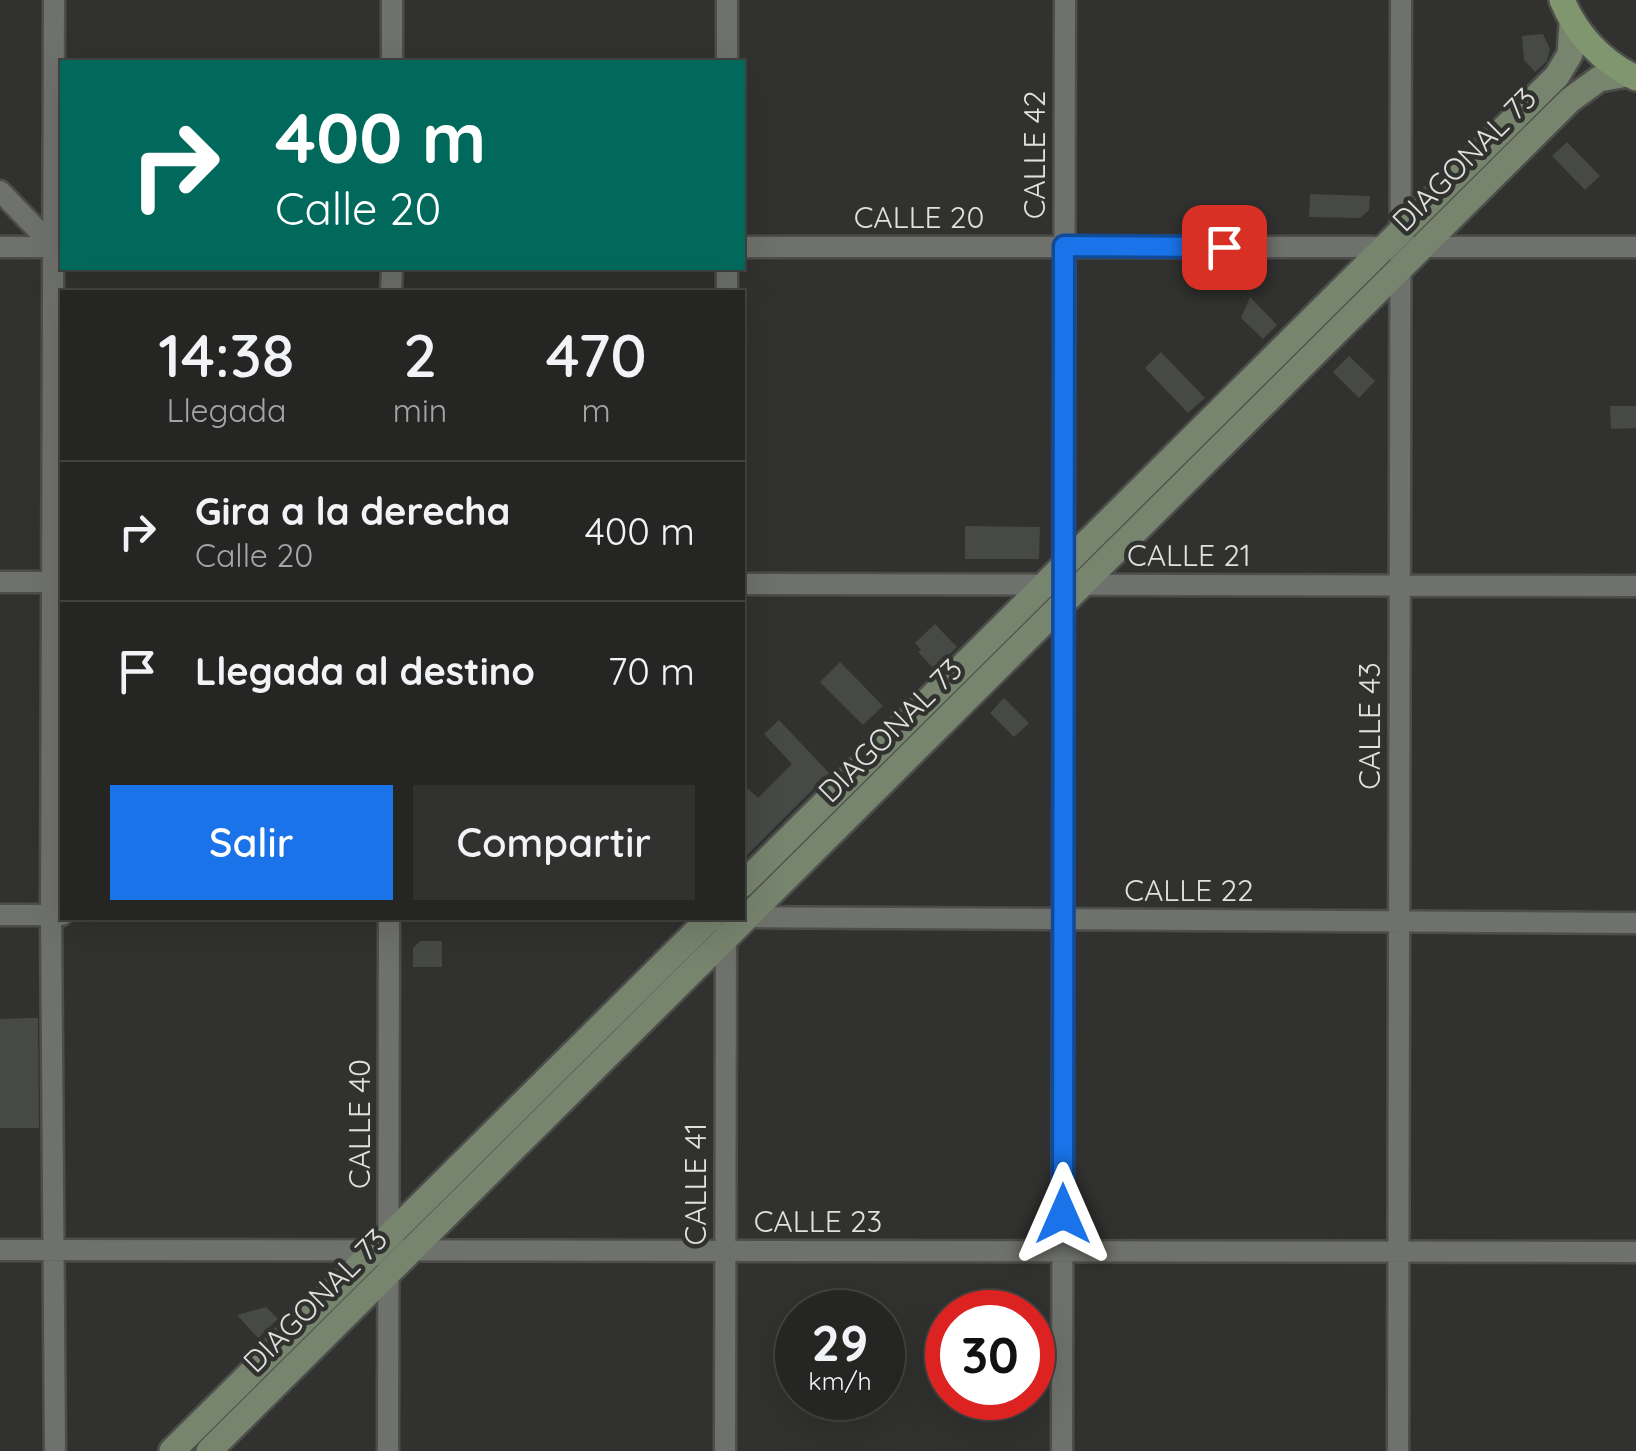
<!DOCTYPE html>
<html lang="es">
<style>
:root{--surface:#252623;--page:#313230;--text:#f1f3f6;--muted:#a3a5a6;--line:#424341;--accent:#1a73e8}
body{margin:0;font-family:Quicksand,sans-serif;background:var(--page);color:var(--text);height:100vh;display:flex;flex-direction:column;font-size:38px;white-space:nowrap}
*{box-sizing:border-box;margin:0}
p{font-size:32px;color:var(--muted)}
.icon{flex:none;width:55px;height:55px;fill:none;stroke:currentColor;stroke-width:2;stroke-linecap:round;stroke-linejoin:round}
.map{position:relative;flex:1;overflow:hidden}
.sheet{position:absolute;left:60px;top:290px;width:685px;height:630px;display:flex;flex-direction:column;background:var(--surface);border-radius:0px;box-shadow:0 10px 40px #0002,0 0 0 2px var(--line)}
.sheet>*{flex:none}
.top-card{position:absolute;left:60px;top:60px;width:685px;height:210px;border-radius:0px;box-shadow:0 10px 40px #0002,0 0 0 2px var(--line);background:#00695c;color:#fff;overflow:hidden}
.speed{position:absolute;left:775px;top:1290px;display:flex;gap:20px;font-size:50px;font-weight:700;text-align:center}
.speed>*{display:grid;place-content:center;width:130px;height:130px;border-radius:50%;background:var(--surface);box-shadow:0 10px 40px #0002,0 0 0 2px var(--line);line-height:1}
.speed small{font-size:25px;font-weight:400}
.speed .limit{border:15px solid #d22;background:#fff;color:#111}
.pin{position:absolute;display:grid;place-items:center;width:85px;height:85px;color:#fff;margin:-42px;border-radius:20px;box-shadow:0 5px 15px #0006}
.me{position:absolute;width:110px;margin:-55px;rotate:0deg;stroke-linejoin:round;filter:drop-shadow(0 0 8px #0008)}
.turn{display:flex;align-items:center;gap:35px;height:210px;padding:0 50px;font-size:45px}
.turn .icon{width:130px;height:130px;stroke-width:2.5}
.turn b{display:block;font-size:70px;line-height:85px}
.eta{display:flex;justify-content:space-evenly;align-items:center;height:170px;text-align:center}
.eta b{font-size:60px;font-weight:600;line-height:70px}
.button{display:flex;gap:20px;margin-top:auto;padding:20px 50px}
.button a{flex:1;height:115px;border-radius:0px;background:var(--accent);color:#fff;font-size:40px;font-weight:600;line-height:115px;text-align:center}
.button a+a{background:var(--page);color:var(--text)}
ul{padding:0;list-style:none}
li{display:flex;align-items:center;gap:30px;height:140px;padding:0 50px;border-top:2px solid var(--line)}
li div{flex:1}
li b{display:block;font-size:38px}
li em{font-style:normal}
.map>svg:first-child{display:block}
.building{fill:#474946}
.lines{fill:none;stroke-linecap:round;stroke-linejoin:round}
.street-casing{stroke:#4d4e4b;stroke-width:25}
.secondary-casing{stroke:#4d4e4b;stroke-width:30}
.primary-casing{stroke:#4d4e4b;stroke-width:30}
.street{stroke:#6f716d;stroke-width:20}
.secondary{stroke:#77846e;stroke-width:25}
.primary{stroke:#80966f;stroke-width:25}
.route-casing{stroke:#114b97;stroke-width:25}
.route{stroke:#1a73e8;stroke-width:18}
.labels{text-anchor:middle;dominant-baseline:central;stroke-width:9;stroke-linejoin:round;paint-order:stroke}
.street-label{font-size:30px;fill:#e0e1df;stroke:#31322f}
</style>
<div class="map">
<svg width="1636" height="1451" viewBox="0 0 1636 1451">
<rect width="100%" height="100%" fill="#31322f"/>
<path class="building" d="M1543,34L1550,49L1547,61L1535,72L1524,60L1522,36Z
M1567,142L1600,176L1585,190L1552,156Z
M1310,194L1370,196L1369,210L1360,218L1309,217Z
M1250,297L1277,325L1263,339L1241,318Z
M1161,352L1205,398L1188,413L1145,368Z
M1349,356L1375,381L1359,398L1333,372Z
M1610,406H1636V428L1611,429Z
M965,526L1040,527L1039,559H965Z
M935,624L957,647L934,669L918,652L921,650L915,643Z
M840,662L883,706L863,725L820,682Z
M1004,698L1029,723L1014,737L990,713Z
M779,720L829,773L745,857L747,788L758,798L792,764L764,734Z
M420,941H442V967H413V948Z
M31,1018H38L39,1128H0V1019Z
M266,1307L278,1319L258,1338L237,1315Z"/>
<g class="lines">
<defs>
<path id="street" d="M54,0L51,915L55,1451
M392,62V0
M727,62V0
M0,191L54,247
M0,247H58
M742,247H1636
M391,292L392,268
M727,292V268
M0,582H62
M742,584L1636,586
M0,915H62
M742,917L1636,923
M0,1250L1636,1252
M388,1451L389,918
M725,1451L726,918
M1062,1451L1065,0
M1398,1451L1401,0"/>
<path id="secondary" d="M742,885L1557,76L1570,54L1572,24
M172,1451L710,918
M209,1451L1570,100L1599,79L1627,74"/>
<path id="primary" d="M1562,0C1576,34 1602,62 1636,78"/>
</defs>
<use href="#street" class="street-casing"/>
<use href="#secondary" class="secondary-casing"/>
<use href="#primary" class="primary-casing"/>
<use href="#street" class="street"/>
<use href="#secondary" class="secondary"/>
<use href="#primary" class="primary"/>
</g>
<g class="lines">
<defs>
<path id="route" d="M1063,1214L1064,246L1224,247"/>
</defs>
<use href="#route" class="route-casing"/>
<use href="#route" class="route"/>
</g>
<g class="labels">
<g class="street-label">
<text transform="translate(1034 155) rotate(-90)">CALLE 42</text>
<text transform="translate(1464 159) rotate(-45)">DIAGONAL 73</text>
<text x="919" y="217">CALLE 20</text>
<text x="1189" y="555">CALLE 21</text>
<text transform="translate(1369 726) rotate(-90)">CALLE 43</text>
<text transform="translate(890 730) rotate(-45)">DIAGONAL 73</text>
<text x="1189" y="890">CALLE 22</text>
<text transform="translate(359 1124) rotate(-90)">CALLE 40</text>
<text transform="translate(695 1184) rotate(-90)">CALLE 41</text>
<text x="818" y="1221">CALLE 23</text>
<text transform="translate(315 1300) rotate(-45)">DIAGONAL 73</text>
</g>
</g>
</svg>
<div class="speed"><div>29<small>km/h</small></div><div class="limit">30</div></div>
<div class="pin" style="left:1224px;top:247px;background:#d93025"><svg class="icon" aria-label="arrive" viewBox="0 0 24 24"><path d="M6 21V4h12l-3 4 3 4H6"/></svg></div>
<svg class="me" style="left:1063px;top:1214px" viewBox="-20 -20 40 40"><path d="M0-17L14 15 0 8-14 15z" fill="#1a73e8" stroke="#fff" stroke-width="4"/></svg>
<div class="top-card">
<div class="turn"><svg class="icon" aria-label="right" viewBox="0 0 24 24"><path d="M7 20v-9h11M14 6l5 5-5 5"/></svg><div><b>400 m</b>Calle 20</div></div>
</div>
<section class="sheet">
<div class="eta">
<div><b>14:38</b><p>Llegada</p></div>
<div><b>2</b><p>min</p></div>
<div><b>470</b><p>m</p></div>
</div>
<ul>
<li><svg class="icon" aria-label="right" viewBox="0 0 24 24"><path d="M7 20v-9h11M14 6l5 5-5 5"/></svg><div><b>Gira a la derecha</b><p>Calle 20</p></div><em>400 m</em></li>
<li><svg class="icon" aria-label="arrive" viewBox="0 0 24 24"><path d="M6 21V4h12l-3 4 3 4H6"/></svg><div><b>Llegada al destino</b></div><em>70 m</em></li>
</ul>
<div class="button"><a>Salir</a><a>Compartir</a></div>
</section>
</div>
